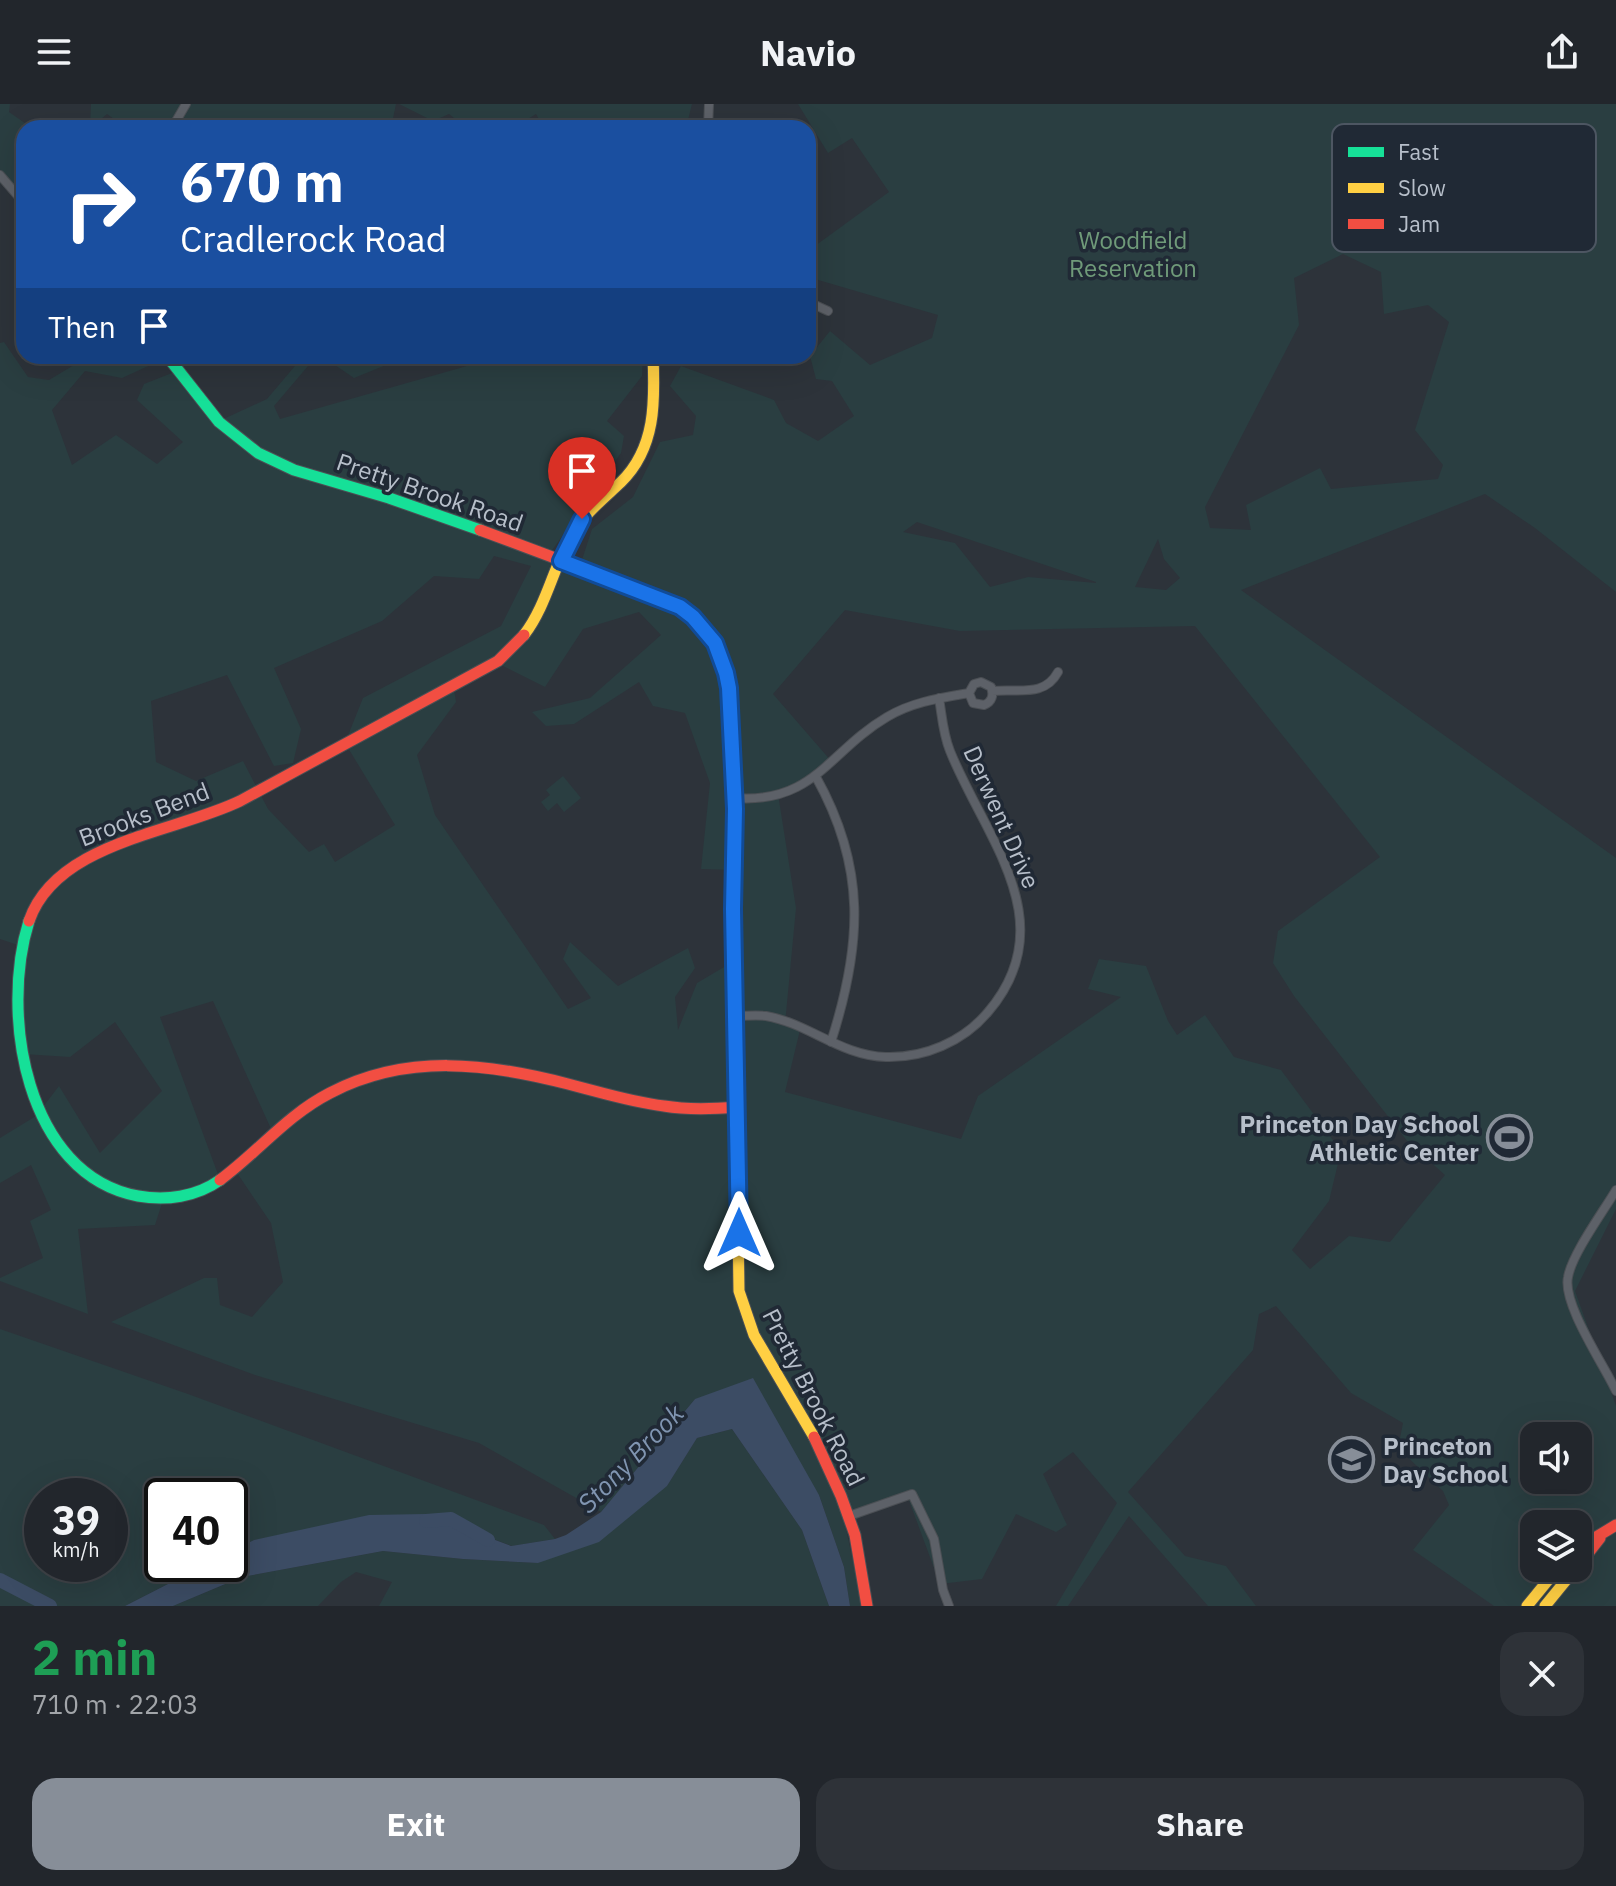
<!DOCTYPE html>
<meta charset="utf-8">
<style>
:root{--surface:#22262c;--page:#2e3238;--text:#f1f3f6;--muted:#a2a5a9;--line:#3f4348;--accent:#878e98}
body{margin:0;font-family:"IBM Plex Sans",sans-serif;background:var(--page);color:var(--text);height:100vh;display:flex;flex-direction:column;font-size:30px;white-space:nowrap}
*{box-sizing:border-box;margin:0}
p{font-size:26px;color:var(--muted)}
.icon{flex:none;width:44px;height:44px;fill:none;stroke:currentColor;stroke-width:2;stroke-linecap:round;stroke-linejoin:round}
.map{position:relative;height:1502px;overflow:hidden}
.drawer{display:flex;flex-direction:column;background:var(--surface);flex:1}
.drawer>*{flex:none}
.hud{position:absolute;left:16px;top:16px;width:800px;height:244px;border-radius:24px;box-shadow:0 8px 32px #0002,0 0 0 2px var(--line);background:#1a4fa0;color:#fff;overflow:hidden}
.tools{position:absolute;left:1520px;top:1318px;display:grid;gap:16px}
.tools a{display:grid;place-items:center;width:72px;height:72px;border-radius:16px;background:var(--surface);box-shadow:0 8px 32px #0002,0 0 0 2px var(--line);font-size:40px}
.speed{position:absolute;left:24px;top:1374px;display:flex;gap:16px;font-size:40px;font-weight:700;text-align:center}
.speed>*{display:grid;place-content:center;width:104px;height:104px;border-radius:50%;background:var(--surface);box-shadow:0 8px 32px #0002,0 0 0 2px var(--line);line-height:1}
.speed small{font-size:20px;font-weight:400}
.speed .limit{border:4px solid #111;border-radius:12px;background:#fff;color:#111}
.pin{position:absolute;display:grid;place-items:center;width:68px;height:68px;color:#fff;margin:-82px -34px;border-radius:50% 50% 50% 0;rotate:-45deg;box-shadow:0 0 8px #0007}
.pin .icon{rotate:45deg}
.me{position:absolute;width:88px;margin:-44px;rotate:0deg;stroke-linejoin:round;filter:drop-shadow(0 0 6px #0008)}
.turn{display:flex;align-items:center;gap:28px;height:168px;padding:0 32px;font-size:36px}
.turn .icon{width:104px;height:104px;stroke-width:2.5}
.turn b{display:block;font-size:56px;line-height:68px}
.then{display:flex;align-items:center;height:76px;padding:0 32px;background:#0003;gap:16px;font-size:30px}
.round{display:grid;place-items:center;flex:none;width:84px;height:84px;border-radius:24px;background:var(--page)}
.headline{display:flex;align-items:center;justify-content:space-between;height:136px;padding:0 32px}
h1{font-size:48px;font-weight:700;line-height:60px;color:#1e9e55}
.cta{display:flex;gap:16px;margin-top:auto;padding:16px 32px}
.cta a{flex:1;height:92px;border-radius:24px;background:var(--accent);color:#fff;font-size:32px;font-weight:700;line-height:92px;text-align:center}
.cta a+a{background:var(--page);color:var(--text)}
header{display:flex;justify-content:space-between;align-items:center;height:104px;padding:0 32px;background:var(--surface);font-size:36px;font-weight:700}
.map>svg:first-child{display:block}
.green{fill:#2a3e41;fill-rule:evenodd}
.water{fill:#3c4c64}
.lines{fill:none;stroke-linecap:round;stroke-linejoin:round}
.river{stroke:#3c4c64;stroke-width:14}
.street-casing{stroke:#4b4f54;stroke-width:10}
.fast-casing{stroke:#4b4f54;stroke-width:13}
.slow-casing{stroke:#4b4f54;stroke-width:13}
.jam-casing{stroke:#4b4f54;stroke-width:13}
.street{stroke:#5d6168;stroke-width:8}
.fast{stroke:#16e098;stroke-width:11}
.slow{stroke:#ffcf43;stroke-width:11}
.jam{stroke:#f24e42;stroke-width:11}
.route-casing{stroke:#114b97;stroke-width:20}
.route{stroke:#1a73e8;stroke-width:14}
.labels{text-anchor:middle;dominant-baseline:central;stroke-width:7;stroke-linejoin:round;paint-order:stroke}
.park-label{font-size:24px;fill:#6f9a79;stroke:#202935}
.street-label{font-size:24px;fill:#b7bfca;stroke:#202935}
.poi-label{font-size:24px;font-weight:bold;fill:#b7bfca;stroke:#202935;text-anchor:end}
.water-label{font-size:26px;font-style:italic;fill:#8095b1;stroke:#202935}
.key{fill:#202935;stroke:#4d5662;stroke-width:2}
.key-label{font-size:22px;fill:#b7bfca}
</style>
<header><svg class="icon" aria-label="menu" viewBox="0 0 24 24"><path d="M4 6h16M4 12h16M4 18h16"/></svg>Navio<svg class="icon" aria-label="share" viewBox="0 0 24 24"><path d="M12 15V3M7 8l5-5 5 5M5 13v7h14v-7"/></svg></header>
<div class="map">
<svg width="1616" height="1502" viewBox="0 0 1616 1502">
<rect width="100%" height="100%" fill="#2d333a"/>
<path class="green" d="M0,0H10L9,8L32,24H24V94L6,76L0,80Z
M91,0H396L391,24H127L107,10L90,24Z
M399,0H692L686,24H544L536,10L513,24H467L449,10L433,17Z
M798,0H1616V488L1535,424L1485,390L1241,486L1616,754V1105L1575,1187L1616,1302V1502H1494L1413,1446L1449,1401L1443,1387L1398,1344L1403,1319L1351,1289L1276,1202L1259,1210L1253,1246L1128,1388L1185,1452L1226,1462L1256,1502H1208L1129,1412L1068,1502H1056L1117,1399L1073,1348L1043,1370L1067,1421L1056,1428L1016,1410L982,1475L940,1480L907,1391L845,1421L863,1502H850L844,1463L819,1391L695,1295L601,1408L479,1339L255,1271L111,1218L204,1174H217L220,1201L252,1213L283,1178L271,1119L233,1063L272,1027L213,897L160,913L219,1073L164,1093L155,1121L78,1125L88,1210L0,1177V1174L43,1154L30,1117L51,1106L31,1061L0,1079V1034L36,1012L59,982L100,1049L162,987L115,918L70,953L23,950L21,842L0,835V239L4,238L28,273L49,276L89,252L168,253L122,274L85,267L52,306L72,361L116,331L157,360L183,338L137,296L144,280L177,267L217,318L267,295L300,256L308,262L274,302L280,315L467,262L470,252H643L642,272L607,317L624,332L621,349L548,452L579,465L592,425L633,393L660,338L693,331L696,312L670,282L681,262L774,296L786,319L818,337L854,312L832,277L816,275L810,252L830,227L870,261L932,234L938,211L808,173V147L889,88L852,34L828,49ZM1343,150L1381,168L1384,210L1428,201L1449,218L1415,326L1443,361L1438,375L1331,385L1320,364L1246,401L1251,426L1210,424L1205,403L1299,221L1294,174ZM917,418L1096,478V479L1028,473L990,483L955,439L903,428ZM1158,435L1164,455L1180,474L1166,486L1135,483ZM494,452L531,462L501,522L363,594L345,639L395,721L335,758L324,740L309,748L268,705L243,657L196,677L156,658L151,597L227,571L274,662L293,659L301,625L274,564L382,517L434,472L479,475ZM845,506L960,527L1195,522L1380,753L1278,827L1273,859L1294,892L1408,1038L1445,1071L1390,1138L1349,1132L1310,1165L1292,1146L1329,1097L1341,1047L1281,966L1234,953L1205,911L1177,931L1168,917L1146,862L1099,855L1088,885L1121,893L978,992L961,1035L785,988L800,926L785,920L796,804L778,690L832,658L773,590ZM639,508L661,531L590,594L532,608L546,622L574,620L639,578L653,602L685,609L710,679L701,765L735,766L736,856L697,879L678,926L675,893L695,864L688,844L618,882L570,838L563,855L591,894L568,905L435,711L417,651L456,598L453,579L493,557L545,583L583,525ZM1534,1332H1578V1376H1534ZM1534,1420H1578V1464H1534Z
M330,252H392L386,261L354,274L329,257Z
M563,672L581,694L564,708L557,699L548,707L541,698L550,691L546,686Z
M0,1225L188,1290L544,1421L555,1435L512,1442L426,1410L254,1436L230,1448V1392H162V1460H207L125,1502H0ZM42,1392H110V1460H42Z
M732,1325L802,1426L829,1502H379L392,1478L356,1468L341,1478L318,1502H173L242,1473L383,1447L463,1455L538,1459L667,1382L697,1334Z"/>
<path class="water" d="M753,1274L819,1391L844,1463L850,1502H829L802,1426L732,1325L697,1334L667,1382L599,1438L538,1459L463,1455L383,1447L242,1473L173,1502H125L207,1460H230V1448L254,1436L369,1411L426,1410L511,1442L555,1435L566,1431L601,1408L695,1295Z"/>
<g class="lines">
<path class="river" d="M426,1417L451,1415L488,1436
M0,1476L50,1502"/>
<defs>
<path id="street" d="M172,24L186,0
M708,24L709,0
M0,71L24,99
M808,183L813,200L828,207
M992,587C1018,584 1044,594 1058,568
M816,673C867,764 862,841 831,938
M735,694C814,700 829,647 887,613C912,598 940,594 969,589L973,599L984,601C992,598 994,591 991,583L981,578L974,580L969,589
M736,912C746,912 756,911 766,912C808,919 841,952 886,953C924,954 963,938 988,908C1065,818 985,734 950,647C943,630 942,612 939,594
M1616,1086C1603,1108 1572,1150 1568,1173C1562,1200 1604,1261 1616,1287
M849,1412L912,1390L934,1435L943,1486L949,1502"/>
<path id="fast" d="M167,252L219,318L258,349L294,366L389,394L480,426
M29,817C0,909 25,1071 138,1092C166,1097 196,1093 220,1076"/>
<path id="slow" d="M524,531C547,501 553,463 572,431C585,409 603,395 621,378C656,344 655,297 653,252
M734,848L739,1187L754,1231L814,1333
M1527,1502L1558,1464
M1545,1502L1576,1464"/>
<path id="jam" d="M480,426L667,496L701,521L716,543L729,584L735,705L734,848
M29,817C56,738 174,729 240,697L498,557L524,531
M220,1076C258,1048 287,1011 330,989C407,949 487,959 568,980C600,988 631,998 664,1002C688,1006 713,1005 737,1003
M814,1333L841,1392L855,1431L867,1502
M1578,1444L1616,1421
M1578,1462L1600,1434"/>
</defs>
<use href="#street" class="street-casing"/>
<use href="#fast" class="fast-casing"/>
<use href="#slow" class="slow-casing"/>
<use href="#jam" class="jam-casing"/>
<use href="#street" class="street"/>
<use href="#fast" class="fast"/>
<use href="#slow" class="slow"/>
<use href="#jam" class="jam"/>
</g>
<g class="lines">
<defs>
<path id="route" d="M582,415L561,457L680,503L693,513L715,539L726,569L729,584L735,705L733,805L739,1129"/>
</defs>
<use href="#route" class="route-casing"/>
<use href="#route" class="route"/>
</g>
<defs>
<symbol id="stadium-ring" viewBox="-11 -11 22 22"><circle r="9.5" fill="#202935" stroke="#878e98" stroke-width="1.5"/><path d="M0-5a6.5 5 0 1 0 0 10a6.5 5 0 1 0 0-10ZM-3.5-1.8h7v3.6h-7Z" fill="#878e98"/></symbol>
<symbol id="school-ring" viewBox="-11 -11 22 22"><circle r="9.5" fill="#202935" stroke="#878e98" stroke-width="1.5"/><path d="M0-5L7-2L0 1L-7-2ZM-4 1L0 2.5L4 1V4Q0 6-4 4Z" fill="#878e98"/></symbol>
</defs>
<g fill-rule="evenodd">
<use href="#stadium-ring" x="1484" y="1008" width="51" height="51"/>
<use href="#school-ring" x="1326" y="1330" width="51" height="51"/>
</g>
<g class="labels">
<g class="park-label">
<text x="1133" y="136">Woodfield<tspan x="1133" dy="28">Reservation</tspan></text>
</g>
<g class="street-label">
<text transform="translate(430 388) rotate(19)">Pretty Brook Road</text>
<text transform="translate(144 710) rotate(-21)">Brooks Bend</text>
<text transform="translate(1002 713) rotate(66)">Derwent Drive</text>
<text transform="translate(814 1293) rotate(63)">Pretty Brook Road</text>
</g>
<g class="poi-label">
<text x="1479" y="1020">Princeton Day School<tspan x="1479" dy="28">Athletic Center</tspan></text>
<text x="1383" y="1342" text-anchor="start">Princeton<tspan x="1383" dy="28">Day School</tspan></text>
</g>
<g class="water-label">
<text transform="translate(630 1354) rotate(-46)">Stony Brook</text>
</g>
</g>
<rect x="1332" y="20" width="264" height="128" rx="12" class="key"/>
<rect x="1348" y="43" width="36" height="10" fill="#16e098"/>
<rect x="1348" y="79" width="36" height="10" fill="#ffcf43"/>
<rect x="1348" y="115" width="36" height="10" fill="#f24e42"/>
<g class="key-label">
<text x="1398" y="56">Fast</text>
<text x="1398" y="92">Slow</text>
<text x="1398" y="128">Jam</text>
</g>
</svg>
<div class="tools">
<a><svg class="icon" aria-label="sound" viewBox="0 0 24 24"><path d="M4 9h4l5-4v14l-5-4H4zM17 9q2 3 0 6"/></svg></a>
<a><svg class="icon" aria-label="layers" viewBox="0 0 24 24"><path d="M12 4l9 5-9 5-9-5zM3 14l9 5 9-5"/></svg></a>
</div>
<div class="speed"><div>39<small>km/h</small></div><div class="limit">40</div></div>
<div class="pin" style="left:582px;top:415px;background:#d93025"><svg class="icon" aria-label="arrive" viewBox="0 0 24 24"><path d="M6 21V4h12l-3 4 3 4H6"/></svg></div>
<svg class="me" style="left:739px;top:1129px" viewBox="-20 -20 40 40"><path d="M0-17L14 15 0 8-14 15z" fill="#1a73e8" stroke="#fff" stroke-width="4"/></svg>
<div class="hud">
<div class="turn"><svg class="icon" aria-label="right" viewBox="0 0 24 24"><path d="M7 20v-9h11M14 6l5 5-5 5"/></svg><div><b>670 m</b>Cradlerock Road</div></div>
<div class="then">Then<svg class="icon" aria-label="arrive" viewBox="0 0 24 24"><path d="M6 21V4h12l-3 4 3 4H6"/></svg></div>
</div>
</div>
<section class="drawer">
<div class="headline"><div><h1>2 min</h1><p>710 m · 22:03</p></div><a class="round"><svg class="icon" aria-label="close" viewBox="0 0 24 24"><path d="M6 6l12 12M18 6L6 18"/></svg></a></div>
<div class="cta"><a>Exit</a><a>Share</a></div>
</section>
